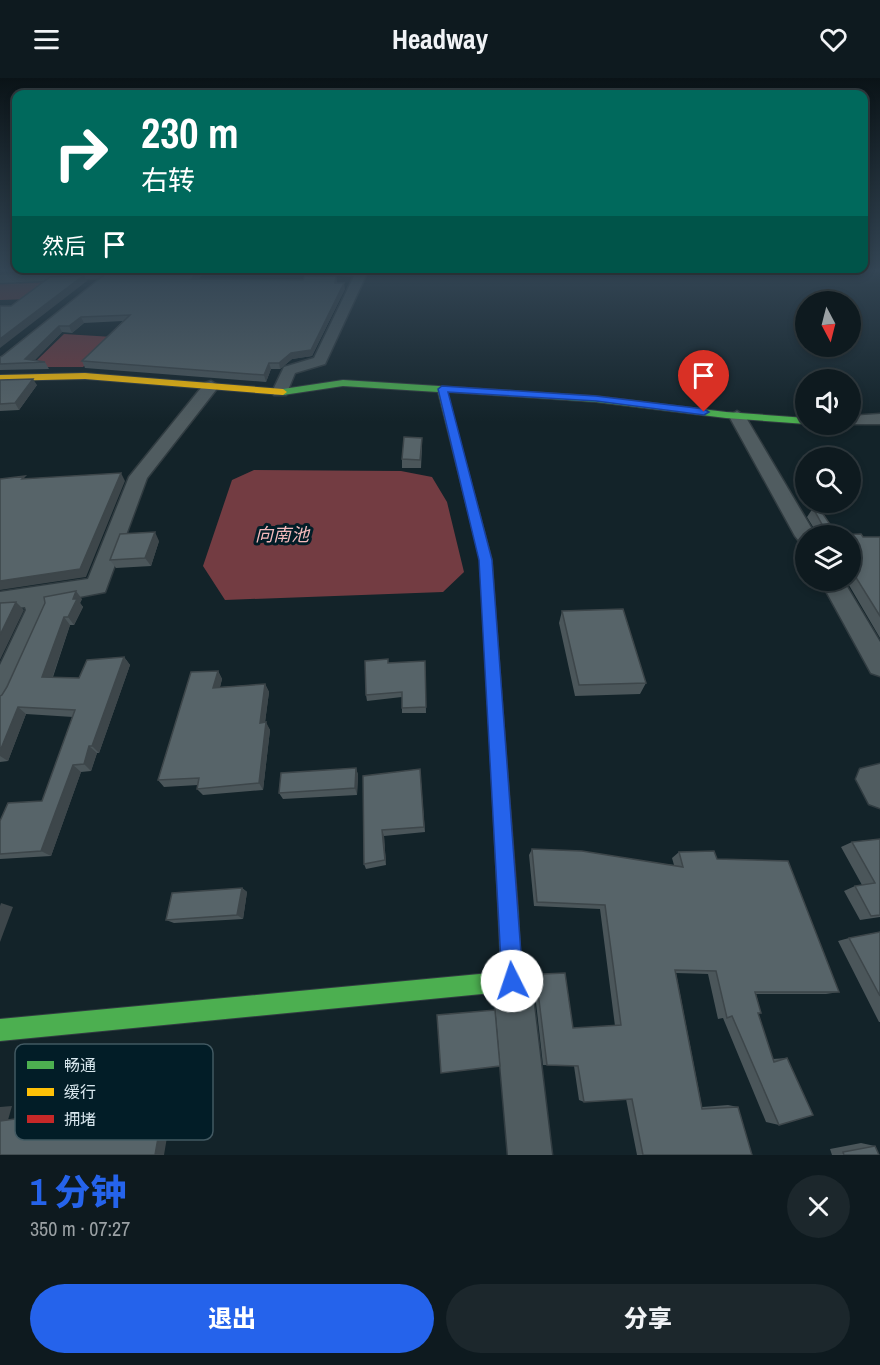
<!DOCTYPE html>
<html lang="zh">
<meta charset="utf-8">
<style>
:root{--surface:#0e1a1f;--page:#1c272c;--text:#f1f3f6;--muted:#9ba1a4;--line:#2e383d;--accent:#2563eb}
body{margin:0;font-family:"Archivo Narrow","Noto Sans SC",sans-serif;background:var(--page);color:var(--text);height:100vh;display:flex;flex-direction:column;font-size:22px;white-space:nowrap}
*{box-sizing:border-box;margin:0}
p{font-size:20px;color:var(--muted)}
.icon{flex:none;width:33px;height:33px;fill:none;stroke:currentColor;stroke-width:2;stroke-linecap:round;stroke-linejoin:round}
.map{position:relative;height:1077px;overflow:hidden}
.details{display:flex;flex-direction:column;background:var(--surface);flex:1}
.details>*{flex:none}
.guide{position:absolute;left:12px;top:12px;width:856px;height:183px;border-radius:12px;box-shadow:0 3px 9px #0003,0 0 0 2px var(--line);background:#00695c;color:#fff;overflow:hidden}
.needle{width:39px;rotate:173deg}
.controls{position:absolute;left:795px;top:213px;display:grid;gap:12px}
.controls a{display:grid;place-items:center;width:66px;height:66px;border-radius:50%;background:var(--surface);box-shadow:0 3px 9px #0003,0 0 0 2px var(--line);font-size:30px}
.pin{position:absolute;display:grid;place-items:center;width:51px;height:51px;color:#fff;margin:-62px -26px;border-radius:50% 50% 50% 0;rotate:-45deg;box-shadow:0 0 6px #0007}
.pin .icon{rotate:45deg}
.me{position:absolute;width:66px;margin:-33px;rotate:356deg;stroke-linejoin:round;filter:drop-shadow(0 0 4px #0008)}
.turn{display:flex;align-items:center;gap:21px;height:126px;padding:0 30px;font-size:27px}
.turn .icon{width:78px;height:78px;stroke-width:2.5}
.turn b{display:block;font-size:42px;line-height:51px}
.then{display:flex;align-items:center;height:57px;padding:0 30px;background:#0003;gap:12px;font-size:22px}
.round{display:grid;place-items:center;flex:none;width:63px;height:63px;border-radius:32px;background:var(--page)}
.headline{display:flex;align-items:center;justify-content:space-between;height:102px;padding:0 30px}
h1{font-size:36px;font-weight:800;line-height:45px;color:var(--accent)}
.button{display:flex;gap:12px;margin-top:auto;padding:12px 30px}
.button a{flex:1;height:69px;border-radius:36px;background:var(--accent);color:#fff;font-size:24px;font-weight:800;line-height:69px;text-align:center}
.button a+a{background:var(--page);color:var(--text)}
header{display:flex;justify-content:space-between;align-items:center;height:78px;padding:0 30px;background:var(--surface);font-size:27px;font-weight:800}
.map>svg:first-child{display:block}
.water{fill:#733c42}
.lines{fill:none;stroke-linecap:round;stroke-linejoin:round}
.street-casing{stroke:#313c41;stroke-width:3}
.fast-casing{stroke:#313c41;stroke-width:2}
.slow-casing{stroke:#313c41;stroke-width:2}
.jam-casing{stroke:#313c41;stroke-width:2}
.street{fill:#505c60;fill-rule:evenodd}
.fast{fill:#4caf50;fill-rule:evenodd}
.slow{fill:#ffc107;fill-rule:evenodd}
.jam{fill:#c62828;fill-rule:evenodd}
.wall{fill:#4b565a}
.shaded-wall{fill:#3d464a}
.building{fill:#576469;stroke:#3d464a;stroke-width:1.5}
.route{fill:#2563eb;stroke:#184099;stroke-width:1.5}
.labels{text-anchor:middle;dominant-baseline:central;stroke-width:6;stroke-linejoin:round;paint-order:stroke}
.water-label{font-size:18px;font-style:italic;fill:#f5babc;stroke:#021d27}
.key{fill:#021d27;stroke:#425962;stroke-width:1.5}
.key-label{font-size:16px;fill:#d7e6ed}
</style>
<header><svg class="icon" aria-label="menu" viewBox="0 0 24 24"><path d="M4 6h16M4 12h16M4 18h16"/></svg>Headway<svg class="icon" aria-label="heart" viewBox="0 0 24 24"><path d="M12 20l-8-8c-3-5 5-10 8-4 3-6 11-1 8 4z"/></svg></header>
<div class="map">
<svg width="880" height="1077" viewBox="0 0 880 1077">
<rect width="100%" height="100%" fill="#132329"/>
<path class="water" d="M55,201L31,221L0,222V203Z
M64,256L113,259L83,289H47L35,284Z
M254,392L401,393L432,399L447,424L464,494L443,514L225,522L203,488L232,402Z"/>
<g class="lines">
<defs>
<path id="street" d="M100,193L110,194L112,196L106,200L0,205V197Z
M327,193H365L367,195L325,286L295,295L286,317H274L272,314L284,289L314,280L354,198L333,196Z
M211,303L219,308L147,400L105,514L48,525L50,532L13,615L9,623L0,627V587L26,532L25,529L0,532V514L88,501L129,399L205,305Z
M737,333L745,338L816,458H806V465L799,463L795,458L729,338Z
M880,336V346H844H850V338Z
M820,502H843L880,564V598L871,595Z
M880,686V730L869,726L856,701L860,691Z
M512,884L525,890L531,903L552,1077H508L493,903L499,890Z"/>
<path id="fast" d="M343,302L596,318L726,334L806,340V346L726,340L596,324L447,314L492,482L501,608L499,613L494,614L489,613L487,608L480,482L438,314L343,308L283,317L279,314L283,311Z
M508,820L515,823L518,830L522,903L519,910L512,913L0,963V941L501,894L498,830L501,823Z"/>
<path id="slow" d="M85,295L283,311L287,314L283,317L85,301L0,303V297Z"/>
<path id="jam" d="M494,602L499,603L501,608L518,830L515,837L508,840L501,837L498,830L487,608L489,603Z"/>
</defs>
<use href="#street" class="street-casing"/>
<use href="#fast" class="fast-casing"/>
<use href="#slow" class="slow-casing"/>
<use href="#jam" class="jam-casing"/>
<use href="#street" class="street"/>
<use href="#fast" class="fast"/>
<use href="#slow" class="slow"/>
<use href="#jam" class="jam"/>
</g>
<path class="wall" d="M109,193L198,201L303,202L336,198L337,205L345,211L312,278L292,281L280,291H271L266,304L85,290L82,283L123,243L84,245L72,255L62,254L34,283L45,284L49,291L0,292V279L2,278Z
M0,302L37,307L19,332L0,333Z
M422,368L421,390H402V381Z
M813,430H819L837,457L861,456L863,459H880V560L846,502H850V458H810L815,452L807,439Z
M159,463L151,488L116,490L110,482Z
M82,521L80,525L83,529L74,547H70L53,599L79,600L124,579L130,587L99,675H97L91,693L81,694L51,778L0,781V743L42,723L73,639L26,636L8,683L0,684V618L2,617L45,525Z
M562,533L646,605L640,616L575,618L559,545Z
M425,583L426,635H402V619L367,623L366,617L388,585Z
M218,593L222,601L220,609L265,606L269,614L265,644L270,652L263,712L203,717L197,711L198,707L164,709L158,702Z
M356,690L358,697L357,717L283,721L279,715Z
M420,691L425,754L384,758L386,787L366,791L364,786L363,698Z
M880,761V839L860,842L844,813L855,808L862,807L841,769L852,764Z
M532,771L674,787L672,780L679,774L717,781L839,914L826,916H756L761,935L758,936L773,981L787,980L779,1047L766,1044L723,940L718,941L708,896L676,895L702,1029L728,1027L738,1029L752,1077H637L626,1021L584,1024L579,1022L574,988L543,987L535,916L540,899L543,896L573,950L615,948L600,831L534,828L529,777Z
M242,810L247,814L243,841L174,845L166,842Z
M880,854V944H879L838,863L849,860Z
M861,1065L875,1068L879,1077H832L830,1071Z"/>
<path class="shaded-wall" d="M199,193H206L193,207L191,201Z
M84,197L87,203L0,270V261Z
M344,205L345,211L312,278L292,281L280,291L279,285Z
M81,239L84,245L72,255L69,248Z
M59,248L62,254L32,285L25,281Z
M269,285L271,291L266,304L264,297Z
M33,301L37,307L19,332L15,325Z
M121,395L125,403L86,499L0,512V503Z
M155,454L159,463L151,488L145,480Z
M76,513L82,521L80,525L83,529L74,547L68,539Z
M16,524L24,532L0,582V557Z
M64,539L70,547L50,606L42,599Z
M124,579L130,587L99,675L92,668Z
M218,593L222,601L218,617L213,610Z
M265,606L269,614L264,652L260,645Z
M18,629L26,636L8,683L0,678V673Z
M266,644L270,652L263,712L259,705Z
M89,668L97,675L91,693L84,686Z
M73,687L81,694L51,778L41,773Z
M356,690L358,697L357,717L355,710Z
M382,752L384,758L386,787L385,782Z
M242,810L247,814L243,841L237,837Z
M1,825L13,829L0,864V828Z
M173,976H181L164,1077H155Z
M12,1028L8,1042L0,1043V1029Z"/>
<path class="building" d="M109,193H199L191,201L303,202L305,198H336L335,205H344L311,272L291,275L279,285H269L264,297L82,283L130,237L81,239L69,248H59L25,281L45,284L0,286V279L2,278Z
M84,197L0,261V228H11L50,199Z
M33,301L15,325L0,326V302Z
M404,359L422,360L420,382L402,381Z
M121,395L80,491L0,503V401L25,398L22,401Z
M813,430H819L837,457L861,456L863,459H880V538L852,493H850V458H814V452L824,450Z
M155,454L145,480L110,482L120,456Z
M76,513L73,521H77L68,539H64L42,599L79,600L87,582L124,579L92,668H89L84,686L73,687L41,773L0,776V743L8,725L42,723L75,632L18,629L0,673V618L2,617L7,609L45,525L44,519Z
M16,524L0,557V525Z
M623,531L646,605L579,607L562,533Z
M388,581V585L425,583L426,629L402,630V614L366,617L365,583Z
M218,593L213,610L265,606L260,645L266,644L259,705L197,711L199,700L158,702L191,594Z
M356,690L355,710L279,715L281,695Z
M420,691L424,749L382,752L385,782L364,786L363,698Z
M880,761V837L871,838L855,808L875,805L852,764Z
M532,771L582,773L683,789L679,774L714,773L717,781L788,783L839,914H755L761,935H758L774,984L787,980L813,1037L779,1047L732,938L727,940L716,893L675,892L702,1031L738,1029L752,1077H643L632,1021L584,1024L578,988L547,987L538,914L543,896L565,895L573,950L621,947L605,827L537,824Z
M242,810L237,837L166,842L172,815Z
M880,854V918L849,860Z
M495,932L500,988L441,995L437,937Z
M173,976L155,1077H0V1043L120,1027L121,1024L133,1022L140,981Z
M875,1068L879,1077H844L843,1074Z"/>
<linearGradient id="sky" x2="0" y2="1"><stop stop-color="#0a1317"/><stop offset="0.56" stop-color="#334554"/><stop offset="1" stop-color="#334554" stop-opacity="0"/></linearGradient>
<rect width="880" height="344" fill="url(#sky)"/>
<path class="route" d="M442,308L596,318L704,331L709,334L704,337L596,323L448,314L492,482L523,903L520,910L512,913L505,910L502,903L479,482L438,311Z"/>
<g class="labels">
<g class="water-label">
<text x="282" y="456">向南池</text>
</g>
</g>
<rect x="15" y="966" width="198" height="96" rx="9" class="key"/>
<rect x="27" y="983" width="27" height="8" fill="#4caf50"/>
<rect x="27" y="1010" width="27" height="8" fill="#ffc107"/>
<rect x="27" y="1037" width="27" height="8" fill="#c62828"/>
<g class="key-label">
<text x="64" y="993">畅通</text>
<text x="64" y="1020">缓行</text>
<text x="64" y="1047">拥堵</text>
</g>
</svg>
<div class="controls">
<a><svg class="needle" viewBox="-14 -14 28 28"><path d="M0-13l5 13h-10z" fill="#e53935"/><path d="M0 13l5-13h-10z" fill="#9ba1a4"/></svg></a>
<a><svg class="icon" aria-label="sound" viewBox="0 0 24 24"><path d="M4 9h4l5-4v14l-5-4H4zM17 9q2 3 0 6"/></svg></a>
<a><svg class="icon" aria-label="search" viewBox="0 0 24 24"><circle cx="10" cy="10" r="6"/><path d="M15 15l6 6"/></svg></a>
<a><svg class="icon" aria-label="layers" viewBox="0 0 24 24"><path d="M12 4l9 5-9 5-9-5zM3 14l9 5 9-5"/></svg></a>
</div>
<div class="pin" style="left:704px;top:334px;background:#d93025"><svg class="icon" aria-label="arrive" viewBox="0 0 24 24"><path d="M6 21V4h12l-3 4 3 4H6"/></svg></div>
<svg class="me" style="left:512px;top:903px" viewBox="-20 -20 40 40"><circle r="19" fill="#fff"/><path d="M0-13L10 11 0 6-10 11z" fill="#2563eb"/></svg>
<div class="guide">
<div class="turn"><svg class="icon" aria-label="right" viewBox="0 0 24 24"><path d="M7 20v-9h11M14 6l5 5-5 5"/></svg><div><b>230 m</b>右转</div></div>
<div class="then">然后<svg class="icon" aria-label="arrive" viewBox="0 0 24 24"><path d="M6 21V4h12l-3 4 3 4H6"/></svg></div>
</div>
</div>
<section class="details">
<div class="headline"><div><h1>1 分钟</h1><p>350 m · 07:27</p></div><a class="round"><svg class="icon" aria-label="close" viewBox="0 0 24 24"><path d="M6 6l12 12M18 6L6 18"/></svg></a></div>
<div class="button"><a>退出</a><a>分享</a></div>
</section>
